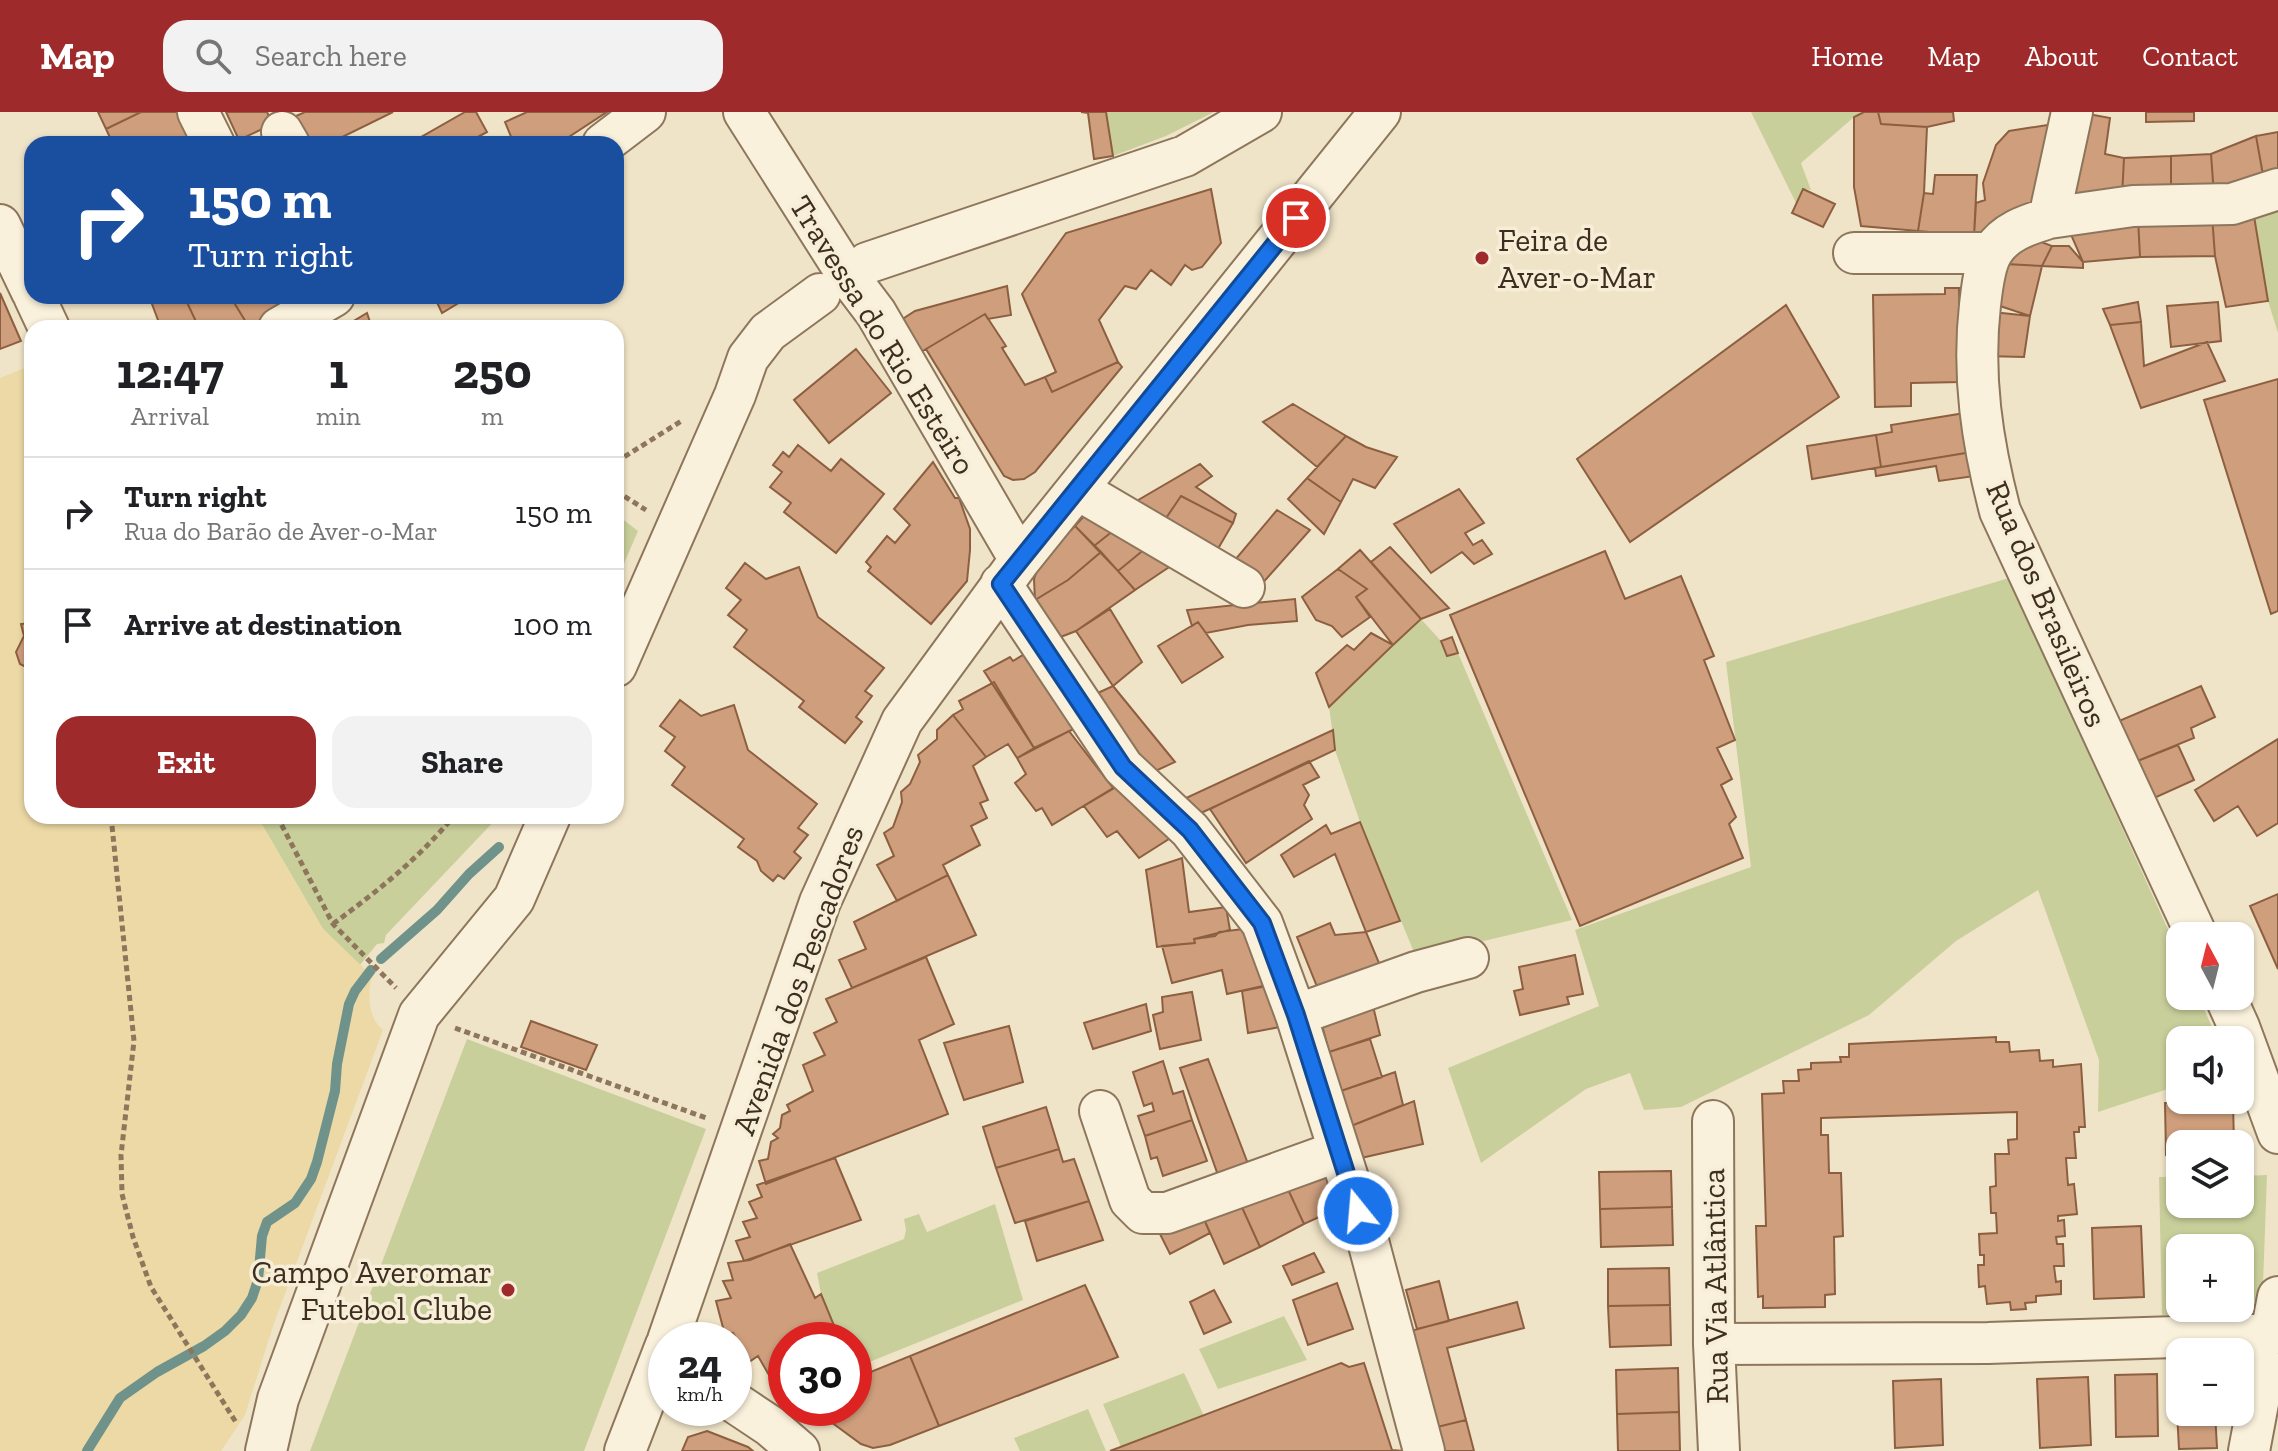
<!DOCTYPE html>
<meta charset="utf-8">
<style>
:root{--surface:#fff;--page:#f2f2f2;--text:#202124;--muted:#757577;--line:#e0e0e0;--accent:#9e2a2b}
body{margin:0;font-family:"Zilla Slab",serif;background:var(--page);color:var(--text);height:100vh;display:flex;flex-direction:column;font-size:30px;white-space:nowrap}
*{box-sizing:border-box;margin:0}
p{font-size:26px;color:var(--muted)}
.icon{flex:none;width:44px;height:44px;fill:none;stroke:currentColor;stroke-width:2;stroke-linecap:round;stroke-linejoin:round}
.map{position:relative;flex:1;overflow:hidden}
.sheet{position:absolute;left:24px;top:208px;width:600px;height:504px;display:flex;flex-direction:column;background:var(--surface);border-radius:24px;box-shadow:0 2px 6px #0004}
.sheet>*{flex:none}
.guide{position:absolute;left:24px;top:24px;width:600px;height:168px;border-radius:24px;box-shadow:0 2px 6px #0004;background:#1a4fa0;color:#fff;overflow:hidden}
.needle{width:52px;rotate:353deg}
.fabs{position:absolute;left:2166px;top:810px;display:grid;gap:16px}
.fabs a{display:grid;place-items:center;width:88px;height:88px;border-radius:16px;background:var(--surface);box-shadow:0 2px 6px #0004;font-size:40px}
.speed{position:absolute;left:648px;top:1210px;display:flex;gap:16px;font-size:40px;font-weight:700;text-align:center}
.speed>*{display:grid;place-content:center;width:104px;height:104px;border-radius:50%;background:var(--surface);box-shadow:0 2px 6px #0004;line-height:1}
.speed small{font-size:20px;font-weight:400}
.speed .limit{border:12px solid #d22;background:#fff;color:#111}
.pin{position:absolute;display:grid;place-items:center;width:68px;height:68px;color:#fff;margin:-34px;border:4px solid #fff;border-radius:50%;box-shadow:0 2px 8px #0007}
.me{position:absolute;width:88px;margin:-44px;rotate:343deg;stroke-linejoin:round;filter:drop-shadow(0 0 6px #0008)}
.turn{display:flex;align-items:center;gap:28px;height:168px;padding:0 32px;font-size:36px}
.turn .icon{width:104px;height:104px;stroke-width:2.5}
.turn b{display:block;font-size:56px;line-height:68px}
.eta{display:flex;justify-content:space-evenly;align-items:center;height:136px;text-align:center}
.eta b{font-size:48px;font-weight:800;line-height:56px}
.primary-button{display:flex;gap:16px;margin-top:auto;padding:16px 32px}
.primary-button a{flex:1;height:92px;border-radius:24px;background:var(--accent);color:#fff;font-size:32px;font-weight:800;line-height:92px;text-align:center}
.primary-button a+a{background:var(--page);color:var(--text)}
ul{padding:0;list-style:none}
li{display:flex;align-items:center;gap:24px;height:112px;padding:0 32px;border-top:2px solid var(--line)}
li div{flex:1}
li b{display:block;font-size:30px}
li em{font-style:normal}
header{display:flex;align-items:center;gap:48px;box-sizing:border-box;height:112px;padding:0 40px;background:var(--accent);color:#fff}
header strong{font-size:38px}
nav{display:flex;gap:44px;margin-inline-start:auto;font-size:28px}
.search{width:560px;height:72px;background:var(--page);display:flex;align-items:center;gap:20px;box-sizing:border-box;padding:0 28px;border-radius:24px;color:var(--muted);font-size:30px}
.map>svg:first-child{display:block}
.green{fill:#c9cf9b;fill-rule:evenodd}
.sand{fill:#ecd9a5}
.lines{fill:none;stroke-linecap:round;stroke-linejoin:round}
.stream{stroke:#6f938a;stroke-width:10}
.building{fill:#cf9f7d;stroke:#8d5f41;stroke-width:2}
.minor-casing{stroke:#8d765c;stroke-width:44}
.path{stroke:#8d765c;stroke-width:5;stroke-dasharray:6 4;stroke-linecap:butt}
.minor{stroke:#faf1dc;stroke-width:40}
.route-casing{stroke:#114b97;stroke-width:20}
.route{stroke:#1a73e8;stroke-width:14}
.poi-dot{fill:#9e2a2b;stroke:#f7eed8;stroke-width:3}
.labels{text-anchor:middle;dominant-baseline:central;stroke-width:7;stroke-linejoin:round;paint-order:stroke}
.poi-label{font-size:32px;fill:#3d2e20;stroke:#f7eed8;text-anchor:start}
.street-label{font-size:32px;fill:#3d2e20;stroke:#f7eed8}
</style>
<header>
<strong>Map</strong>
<div class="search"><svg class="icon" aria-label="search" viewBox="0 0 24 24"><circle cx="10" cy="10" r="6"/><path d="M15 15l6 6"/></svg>Search here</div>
<nav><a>Home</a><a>Map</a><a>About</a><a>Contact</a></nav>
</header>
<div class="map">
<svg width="2278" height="1339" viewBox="0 0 2278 1339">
<rect width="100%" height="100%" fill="#f0e4c8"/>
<path class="green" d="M1106,0H1214L1166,24L1113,44Z
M1751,0H1864L1854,5L1801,51L1811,78L1803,77L1797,93Z
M2278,92V221L2268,189L2254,104Z
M616,402L638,419L616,470Z
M2009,466L2180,844V884H2198L2218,928H2180V973L2098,1000L2099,948L2038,778L1956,829L1869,903L1681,995L1644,998L1630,961L1586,977L1481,1051L1448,956L1599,894L1575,818L1751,755L1726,550Z
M1421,507L1441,529L1447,544L1458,541L1572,808L1416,845L1360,710L1335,638L1329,595Z
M257,704H499L386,823L384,831L377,832L360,853L323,817Z
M467,927L706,1017L584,1339H310Z
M2267,1063L2263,1172L2251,1196L2237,1202L2162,1203L2159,1065H2180V1092H2240V1064ZM2180,1136H2240V1196H2180Z
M995,1092L1023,1188L857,1255L854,1251V1228H840L821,1182L817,1161L904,1127L906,1118L904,1107L919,1102L927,1120Z
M1284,1204L1307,1248L1218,1277L1199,1237Z
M1184,1261L1204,1304L1121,1335L1103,1292Z
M1088,1297L1106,1339H1020L1014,1326Z"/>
<path class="sand" d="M32,253V704H257L323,817L372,864C367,882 368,906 383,918L273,1214L245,1303L221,1339H0V266Z"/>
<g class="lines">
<path class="stream" d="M381,847L437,798L469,762L499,735
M87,1339L120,1286L157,1260L204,1234L225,1219L241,1203L252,1186L258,1168L262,1124L267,1110L295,1091L311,1067L317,1050L335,979L337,952L349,892L355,879L371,858"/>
</g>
<path class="building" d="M98,0H141L106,17Z
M141,0H180L195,32H113L106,17Z
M226,0H267L273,12L239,28Z
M305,0H393L334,29L335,32H299L287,8Z
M465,0H476L487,20L465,32H418L416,28Z
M527,0H607L558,32H514L505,10Z
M1081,0H1106L1113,44L1094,47L1088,1Z
M1864,0H1878L1881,12L1927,15L1924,81L1918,119L1861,114L1854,75V5Z
M1878,0H1953L1954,9L1927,15L1881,12Z
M2146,0H2194V9L2146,10Z
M2083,1L2110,6L2105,42L2124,46L2122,85H2070Z
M2054,12L2041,74L2022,106L1974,124L1976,91L1985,88L1983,71L1996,33L2009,19Z
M2278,20V60L2263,63L2256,24Z
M2256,24L2263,63L2214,83L2211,42Z
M2211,42L2214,83L2171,82V44Z
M2171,44V82L2122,85L2124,46Z
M1935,63H1977L1974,124L1918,119L1924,81L1933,82Z
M1211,77L1221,131L1202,155L1192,158L1185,153L1171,173L1151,158L1136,177L1125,174L1099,208L1118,250L1052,280L1045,265L1056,260L1022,182L1066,121Z
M1803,77L1835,92L1823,115L1792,101Z
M2212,103L2215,144L2140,145L2138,106Z
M2212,103L2254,104L2268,189L2226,195L2215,144Z
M2138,106L2140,145L2083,150L2069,118Z
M2028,125L2052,134L2042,154L2006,152Z
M2052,134H2069L2083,150V156L2042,154Z
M2006,152L2042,154L2030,204L1994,192Z
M1007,174L1011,203L988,207L985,202L921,240L901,208L915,199Z
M1945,176H1959L1961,270L1911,271V294L1875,295L1873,183L1945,182Z
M0,181L21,229L0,237Z
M149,184H184L199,216H161Z
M184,184H230L249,215L199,216Z
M230,184H271L280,196L249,215Z
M434,184H470L442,201Z
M2138,190L2141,210L2110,213L2103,197Z
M2218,190L2221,229L2171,235L2167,194Z
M1786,193L1839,285L1630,430L1577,347Z
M1992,200L2030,204L2024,245L1984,244Z
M367,201L372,216H342Z
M985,202L1006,234L1002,236L1025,273L1045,265L1052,280L1118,250L1122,255L1035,360L1024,367L1013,368L1004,364L926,237Z
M2141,210L2144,254L2207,230L2225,269L2141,296L2110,213Z
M856,237L891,281L829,331L794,288Z
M2278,267V499L2271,502L2204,288Z
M1293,292L1346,324L1317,355L1263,310Z
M1965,301L1972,340L1881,355L1876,323L1892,320L1891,313Z
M1876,323L1881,355L1812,367L1807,334Z
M1346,324L1366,335L1397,345L1375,376L1353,367L1341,390L1307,366Z
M798,333L831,359L841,347L884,382L836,441L784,400L791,391L770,375L782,360L773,353L783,340L789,345Z
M1972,340L1975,364L1939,369L1936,354L1876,364L1875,356Z
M933,350L955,386H959L970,417V438L967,469L931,512L868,459L871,455L866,450L887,424L895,431L910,413L894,397Z
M1200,352L1212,364L1196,375L1236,402L1233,411L1181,384L1160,415L1128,394Z
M1307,366L1341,390L1324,422L1288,387Z
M1459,377L1484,411L1465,421L1473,433L1482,428L1492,442L1474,452L1462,440L1431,461L1394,412Z
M1181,384L1233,411L1212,447L1160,415Z
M1095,392L1123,411L1094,434L1075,414Z
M1277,398L1310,418L1260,474L1229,455Z
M1123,411L1152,431L1118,459L1094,434Z
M1075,414L1101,440L1068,468L1035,488L1034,467L1040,450Z
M1152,431L1181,447L1135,478L1118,459Z
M1390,435L1449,496L1421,507L1371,450Z
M1360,438L1421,507L1393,533L1356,485L1367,477L1338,457Z
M1605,439L1625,487L1681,464L1714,544L1704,548L1735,628L1717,636L1732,667L1721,673L1736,705L1729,712L1743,746L1580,814L1450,503Z
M1101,440L1135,478L1076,519L1058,526L1035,488L1068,468Z
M745,451L766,467L799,455L818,505L884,556L865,579L872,584L856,605L862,610L845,631L799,595L804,589L734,535L747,518L728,503L741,488L726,476Z
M1338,457L1367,477L1356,485L1370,505L1342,525L1332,514L1316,508L1302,485Z
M1295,487L1297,509L1248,513L1206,521L1198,510L1192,514L1187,498Z
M1110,497L1142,550L1113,574L1076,519Z
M1198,510L1223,545L1182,571L1158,534Z
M30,511H32V558L20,552L16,540L24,524L21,512Z
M1371,521L1393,533L1329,595L1316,561L1347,533L1354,538Z
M1452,525L1458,541L1447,544L1441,529Z
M1033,537L1078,615L1034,636L984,559L1010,545L1013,549Z
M994,570L1034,636L1017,646L1008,632L986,645L953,603L963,597L959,589Z
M1113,574L1175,650L1149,662L1089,585Z
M2201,574L2215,605L2191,616L2194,626L2135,650L2119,609Z
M680,588L701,604L734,593L748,638L817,692L798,716L808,723L794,740L801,746L784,767L778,763L773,769L761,759L757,749L738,735L744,727L672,673L685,655L665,639L675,625L660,614Z
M953,603L986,645L973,654L988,688L980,691L987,706L971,714L980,733L943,753L948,763L897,789L877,753L894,744L884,721L893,715L902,690L901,680L910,672L920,650L918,643L937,627V618Z
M1333,618L1335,638L1201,701L1186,686Z
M1069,619L1113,676L1052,713L1042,696L1036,699L1015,671L1026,662L1017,646Z
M2278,627V711L2257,724L2238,694L2214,709L2195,678Z
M2178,633L2194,668L2152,687L2135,650Z
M1309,649L1319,665L1303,673L1309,683L1304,693L1312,707L1246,751L1210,697Z
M1123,671L1172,725L1139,746L1117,719L1107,725L1084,694Z
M1360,710L1400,809L1366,820L1335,742L1294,765L1281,743L1326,713L1331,722Z
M1182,746L1189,800L1226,795L1230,818L1194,827L1195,831L1157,835L1146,758Z
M948,763L976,823L852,876L839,848L866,837L854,810Z
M2278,782V857L2250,794Z
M1330,811L1335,823L1366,820L1382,858L1318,877L1297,825Z
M1251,816L1263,874L1227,882L1222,858L1172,871L1162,834L1195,831L1194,827L1215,824L1219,820Z
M1575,843L1583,882L1567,885L1569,892L1520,903L1514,879L1523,877L1519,855Z
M926,845L954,912L919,928L948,1002L766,1072L759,1049L768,1047L771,1030L778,1026L773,1022L780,1016L782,1003L790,999L787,993L813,979L803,953L825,943L814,921L837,910L826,887Z
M1272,873L1280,915L1248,921L1242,879Z
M1192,880L1201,928L1160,937L1153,903L1163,900L1162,885Z
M1372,890L1380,923L1329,940L1321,909Z
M1146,892L1151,919L1093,937L1084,911Z
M531,909L597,933L586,958L521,935Z
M1009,914L1023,970L964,988L944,931Z
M1996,925V930H2009L2010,940L2039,938L2040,949L2053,948V955L2081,952L2085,1015H2079V1020H2074L2076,1046H2066L2068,1073L2074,1072L2077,1102L2058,1104V1109L2064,1108L2065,1124L2056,1125L2057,1132H2063L2064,1154H2054L2056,1170L2061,1169V1182L2036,1184V1190L2025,1191L2026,1197L2011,1198L2010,1190L1987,1192L1985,1174L1979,1175L1978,1153H1984V1143H1980L1979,1122L1997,1121L1996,1101H1991L1990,1075L1996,1074L1995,1042H2009L2008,1028L2017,1027V1000L1821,1006V1023H1828L1829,1061H1841L1843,1124L1834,1125L1835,1182L1825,1183V1195L1763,1196V1184L1758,1185L1756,1114H1766L1762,982L1784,981L1783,969H1799L1798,958L1811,957V951L1841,950L1840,945H1849V932Z
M1370,927L1382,965L1341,979L1329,940Z
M1208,947L1250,1057L1219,1066L1180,956Z
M1163,949L1173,982L1183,979L1192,1008L1145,1024L1138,1004L1154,999L1152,991L1144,994L1133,960Z
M1395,960L1403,993L1351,1014L1341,979Z
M1414,989L1423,1032L1361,1046L1351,1014Z
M2233,990L2234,1032H2180V1042L2166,1043L2165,991Z
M1046,995L1059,1037L996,1056L983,1015Z
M1192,1008L1207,1049L1163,1064L1157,1045L1151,1047L1145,1024Z
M1059,1037L1063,1050L1074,1047L1089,1089L1015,1111L996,1056Z
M835,1046L861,1108L744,1149L736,1129L750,1125L743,1110L757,1106L749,1090L762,1085L757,1073Z
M1671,1059L1672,1095L1600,1097L1599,1060Z
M1325,1060L1341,1095L1304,1112L1286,1073Z
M1286,1073L1304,1112L1260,1135L1240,1091Z
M1089,1089L1103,1128L1037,1149L1025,1109Z
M1240,1091L1260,1135L1224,1152L1203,1105Z
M1672,1095L1673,1133L1601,1135L1600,1097Z
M1203,1105L1210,1121L1170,1142L1160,1122Z
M2141,1114L2144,1185L2094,1187L2092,1116Z
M790,1132L815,1186L821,1182L840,1228H833L832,1224L828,1228H786V1267L777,1271L773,1270L758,1244L749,1250L733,1221L725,1223L716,1189L731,1186L723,1169L733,1168L728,1151L750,1148Z
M1314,1141L1324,1160L1292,1173L1283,1154Z
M1669,1156L1670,1193L1608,1194V1157Z
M1439,1169L1449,1209L1417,1217L1406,1178Z
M1337,1171L1353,1217L1308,1233L1293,1188Z
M1085,1173L1118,1245L939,1314L910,1244Z
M1214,1178L1231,1210L1204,1222L1190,1190Z
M1517,1190L1524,1216L1447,1236L1466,1308L1433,1316L1407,1220Z
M1670,1193L1671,1233L1610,1235L1608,1194Z
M910,1244L939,1314L890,1333L873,1336L861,1332L812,1296H854V1262L856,1266Z
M1341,1251L1349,1255L1364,1251L1392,1338L1403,1339H1110Z
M1678,1256L1679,1300L1617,1302L1616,1258Z
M2180,1261V1300H2215L2217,1336L2179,1337L2175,1262Z
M2157,1262L2158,1324L2116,1325L2115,1263Z
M2088,1265L2091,1333L2040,1336L2037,1267Z
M1941,1267L1943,1333L1895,1336L1893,1269Z
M1679,1300L1680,1339H1618L1617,1302Z
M1466,1308L1474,1339H1438L1433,1316Z
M707,1319L748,1335L753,1339H682L688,1325Z"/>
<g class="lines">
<defs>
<path id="minor" d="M198,0L214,32
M744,0L848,164L876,201L1020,448
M2072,0L2049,106C2027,113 2006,119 1993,139C1984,153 1982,177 1980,193C1972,264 1982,330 2000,399L2197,824
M282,20L289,32
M603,32L645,0
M2049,106L2133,94L2232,92L2278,77
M0,113L32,180
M1854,141H1991
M867,151L1185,44L1261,0
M34,184L49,216
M279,216L334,184
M1077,377L1244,475
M1001,472L1123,655L1190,718L1262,811L1296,903L1368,1129L1424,1339
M616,554L735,283L748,246L768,220L820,182
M2225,884L2239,915L2278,1021
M1296,903L1416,860L1468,846
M1100,999L1130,1088L1143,1101H1167L1339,1039
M1713,1009L1714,1232L1719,1339
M668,1228L820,790L902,609L1020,448L1380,0
M1714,1232L1988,1231L2272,1222
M734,1290L770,1314L799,1339
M266,1339L278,1287L419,903L514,787L550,704
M625,1339L666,1233
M2249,1339L2278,1185"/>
</defs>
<use href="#minor" class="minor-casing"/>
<path class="path" d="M616,350L683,308
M616,379L646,398
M111,704L134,929L121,1043L122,1082L133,1125L151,1175L237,1312
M277,704L333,812L396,876
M333,812C380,777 416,749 454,704
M455,916L709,1007"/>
<use href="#minor" class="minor"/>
</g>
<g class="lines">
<defs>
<path id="route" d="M1296,106L1001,472L1123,655L1190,718L1262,811L1296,903L1358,1099"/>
</defs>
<use href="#route" class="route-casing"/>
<use href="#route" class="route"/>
</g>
<g class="poi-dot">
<circle cx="1482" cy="146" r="8"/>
<circle cx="508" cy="1178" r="8"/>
</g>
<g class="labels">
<g class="poi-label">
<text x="1498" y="128">Feira de<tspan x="1498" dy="37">Aver-o-Mar</tspan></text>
<text x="492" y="1160" text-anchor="end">Campo Averomar<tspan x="492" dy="37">Futebol Clube</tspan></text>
</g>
<g class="street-label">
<text transform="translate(883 223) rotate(58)">Travessa do Rio Esteiro</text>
<text transform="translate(2047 492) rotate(67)">Rua dos Brasileiros</text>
<text transform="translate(798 868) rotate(-70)">Avenida dos Pescadores</text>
<text transform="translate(1715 1174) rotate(-91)">Rua Via Atlântica</text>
</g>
</g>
</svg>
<div class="fabs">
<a><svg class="needle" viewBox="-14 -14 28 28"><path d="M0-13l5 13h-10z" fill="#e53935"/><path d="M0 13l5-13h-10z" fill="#757577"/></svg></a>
<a><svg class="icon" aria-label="sound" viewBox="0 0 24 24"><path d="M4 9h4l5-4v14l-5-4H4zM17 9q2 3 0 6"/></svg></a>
<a><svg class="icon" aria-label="layers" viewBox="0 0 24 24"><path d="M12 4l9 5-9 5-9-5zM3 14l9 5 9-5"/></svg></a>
<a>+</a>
<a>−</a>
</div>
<div class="speed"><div>24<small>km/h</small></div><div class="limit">30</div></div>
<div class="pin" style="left:1296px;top:106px;background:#d93025"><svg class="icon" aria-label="arrive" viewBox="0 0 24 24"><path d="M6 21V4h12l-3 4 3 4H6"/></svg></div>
<svg class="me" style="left:1358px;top:1099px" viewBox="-20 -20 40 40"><circle r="17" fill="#1a73e8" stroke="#fff" stroke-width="3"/><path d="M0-11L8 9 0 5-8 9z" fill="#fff"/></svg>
<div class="guide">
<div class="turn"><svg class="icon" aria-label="right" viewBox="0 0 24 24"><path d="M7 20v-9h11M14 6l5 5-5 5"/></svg><div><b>150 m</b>Turn right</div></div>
</div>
<section class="sheet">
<div class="eta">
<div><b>12:47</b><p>Arrival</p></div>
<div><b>1</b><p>min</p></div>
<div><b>250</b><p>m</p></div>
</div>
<ul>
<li><svg class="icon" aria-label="right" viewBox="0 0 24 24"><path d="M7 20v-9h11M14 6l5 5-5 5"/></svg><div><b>Turn right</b><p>Rua do Barão de Aver-o-Mar</p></div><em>150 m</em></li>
<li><svg class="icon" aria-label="arrive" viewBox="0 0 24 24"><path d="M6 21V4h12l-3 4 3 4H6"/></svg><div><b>Arrive at destination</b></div><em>100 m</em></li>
</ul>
<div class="primary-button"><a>Exit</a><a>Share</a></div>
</section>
</div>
